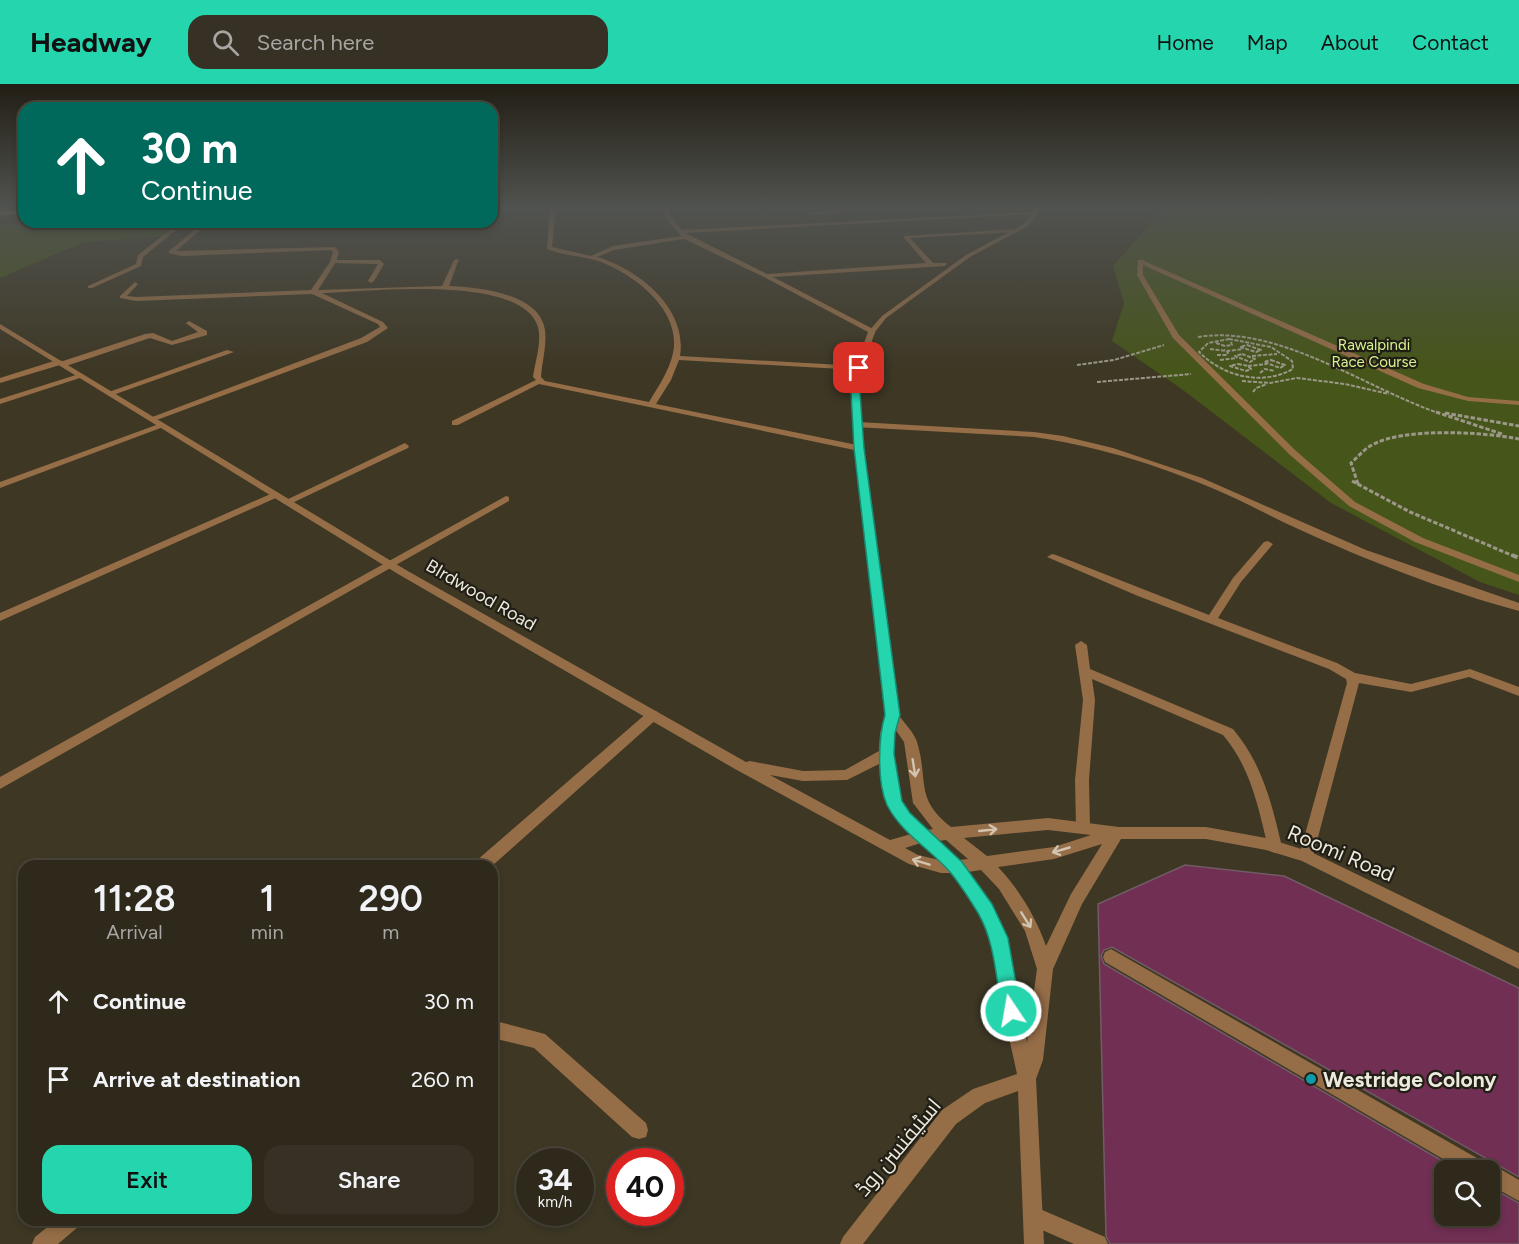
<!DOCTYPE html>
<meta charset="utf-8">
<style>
:root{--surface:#2e291b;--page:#363124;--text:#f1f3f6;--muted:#a7a6a3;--line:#49453a;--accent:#25d5ae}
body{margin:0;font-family:Figtree,Cairo,sans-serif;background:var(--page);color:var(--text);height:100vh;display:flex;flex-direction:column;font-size:22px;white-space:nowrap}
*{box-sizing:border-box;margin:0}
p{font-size:20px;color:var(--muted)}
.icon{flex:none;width:33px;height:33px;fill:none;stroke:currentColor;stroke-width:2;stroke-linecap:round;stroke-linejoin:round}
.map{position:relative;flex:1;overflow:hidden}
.panel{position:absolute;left:18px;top:776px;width:480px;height:366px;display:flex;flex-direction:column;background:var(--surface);border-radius:18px;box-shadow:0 3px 9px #0003,0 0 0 2px var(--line)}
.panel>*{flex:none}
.guide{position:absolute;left:18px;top:18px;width:480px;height:126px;border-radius:18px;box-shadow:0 3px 9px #0003,0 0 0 2px var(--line);background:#00695c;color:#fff;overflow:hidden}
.controls{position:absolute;left:1434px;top:1076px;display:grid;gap:12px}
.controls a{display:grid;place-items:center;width:66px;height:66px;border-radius:12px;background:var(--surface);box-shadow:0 3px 9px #0003,0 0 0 2px var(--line);font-size:30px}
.speed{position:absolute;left:516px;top:1064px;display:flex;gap:12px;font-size:30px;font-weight:700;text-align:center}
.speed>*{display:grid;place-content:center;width:78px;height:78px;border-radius:50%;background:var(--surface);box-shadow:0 3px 9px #0003,0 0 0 2px var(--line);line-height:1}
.speed small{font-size:15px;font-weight:400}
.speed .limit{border:9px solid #d22;background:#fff;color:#111}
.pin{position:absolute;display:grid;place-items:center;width:51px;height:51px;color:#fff;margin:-26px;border-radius:12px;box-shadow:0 3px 9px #0006}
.me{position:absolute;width:66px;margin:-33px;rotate:348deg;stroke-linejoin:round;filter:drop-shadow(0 0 4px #0008)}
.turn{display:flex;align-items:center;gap:21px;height:126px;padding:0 24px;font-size:27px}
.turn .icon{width:78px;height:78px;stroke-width:2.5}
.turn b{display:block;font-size:42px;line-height:51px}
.eta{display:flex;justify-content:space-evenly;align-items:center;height:102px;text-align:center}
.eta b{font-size:36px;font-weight:600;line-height:42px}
.action{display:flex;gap:12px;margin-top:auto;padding:12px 24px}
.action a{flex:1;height:69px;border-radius:18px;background:var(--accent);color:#111;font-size:24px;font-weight:600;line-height:69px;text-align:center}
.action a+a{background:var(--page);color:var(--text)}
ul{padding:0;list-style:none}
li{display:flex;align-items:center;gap:18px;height:78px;padding:0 24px}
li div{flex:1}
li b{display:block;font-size:22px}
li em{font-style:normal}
header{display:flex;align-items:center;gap:36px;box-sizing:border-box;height:84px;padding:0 30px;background:var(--accent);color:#111}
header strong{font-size:28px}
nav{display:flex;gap:33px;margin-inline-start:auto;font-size:21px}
.search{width:420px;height:54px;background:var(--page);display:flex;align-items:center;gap:15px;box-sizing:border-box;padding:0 21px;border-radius:18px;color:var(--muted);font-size:22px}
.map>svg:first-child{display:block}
.green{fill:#465519}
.building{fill:#712f53;stroke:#715b65;stroke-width:1.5}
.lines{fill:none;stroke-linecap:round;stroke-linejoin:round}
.path-far2{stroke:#9c9889;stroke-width:2;stroke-dasharray:4 1.5;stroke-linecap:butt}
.path-far1{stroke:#9c9889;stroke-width:3;stroke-dasharray:4.5 2;stroke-linecap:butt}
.path{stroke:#9c9889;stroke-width:4;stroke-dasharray:6 3;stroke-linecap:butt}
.service{fill:#956d47;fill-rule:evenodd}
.minor{fill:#956d47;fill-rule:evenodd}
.tertiary{fill:#956d47;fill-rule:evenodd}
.trunk{fill:#f6b06a;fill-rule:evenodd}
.oneway{stroke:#d2c4b0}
.route{fill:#25d5ae;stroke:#188a71;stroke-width:1.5}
.culture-dot{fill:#0f9aa8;stroke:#211e16;stroke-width:2}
.labels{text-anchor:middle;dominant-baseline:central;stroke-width:4.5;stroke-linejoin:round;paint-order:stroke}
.far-park-label{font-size:15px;fill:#d5f38c;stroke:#211e16}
.street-label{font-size:18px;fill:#ece9dd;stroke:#211e16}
.near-street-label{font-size:21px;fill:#ece9dd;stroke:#211e16}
.near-poi-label{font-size:21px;font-weight:bold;fill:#ece9dd;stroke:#211e16;text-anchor:start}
</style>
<header>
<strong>Headway</strong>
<div class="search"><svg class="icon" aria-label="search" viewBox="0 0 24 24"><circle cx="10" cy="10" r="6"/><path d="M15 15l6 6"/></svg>Search here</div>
<nav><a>Home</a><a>Map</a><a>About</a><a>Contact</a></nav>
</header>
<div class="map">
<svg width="1519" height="1160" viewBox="0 0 1519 1160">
<rect width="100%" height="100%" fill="#3d3724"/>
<path class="green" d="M1169,124H1519V511L1480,498L1331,419L1183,306L1112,257L1124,219L1113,182L1161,128Z
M63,138H185L168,152L84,158L0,194V141Z"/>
<path class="building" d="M1185,781L1284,792L1519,904V1093L1112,863L1104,866L1101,872L1104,880L1458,1086H1444V1131H1490V1103L1519,1119V1160H1110L1106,1152L1098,820Z"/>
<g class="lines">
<path class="path-far2" d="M1198,253C1278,240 1365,304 1441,330
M1229,255L1271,263L1292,277L1293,285C1262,302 1224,293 1199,268L1208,259Z
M1216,259L1225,262L1232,261L1231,258
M1247,261L1261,266L1256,268L1240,263Z
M1210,265L1227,267L1243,265
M1242,270L1255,275L1250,278L1235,272Z
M1217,271H1227L1228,268L1224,266
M1252,272L1277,270
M1220,276L1237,274
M1271,276L1285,281L1280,284L1264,278Z
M1238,280L1248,282L1251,285L1246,287L1230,282Z
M1077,281L1114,276L1164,261
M1248,282L1267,280
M1260,289L1265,285L1275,287
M1242,297L1270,299L1297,294L1345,300L1389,310
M1097,298L1191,290
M1253,308L1256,304L1267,300
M1445,329L1447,330"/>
<path class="path-far1" d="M1436,328L1502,350
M1445,329L1519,342
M1352,397L1410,428L1516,473
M1358,400L1351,379C1358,373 1364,365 1372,361C1404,343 1483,348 1519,355"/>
<path class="path" d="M1512,471L1519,474"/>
<path class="service" d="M180,138H186L143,173L141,182L92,204H88V202L136,180L138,171Z
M333,176H380L384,180L374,197L371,199L368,197L378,180L331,179Z
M189,237L207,247V251L172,261L150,254L66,282L60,281L0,299V294L57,276L63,277L145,250L153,249L172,257L198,248L187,240L186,239Z
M79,290L86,292L0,320V315Z
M858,338L1034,348L1063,352L1113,364L1202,394L1366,466L1519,519V527C1445,507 1366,476 1296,444C1274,434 1252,422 1230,412C1168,384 1102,363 1034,353L855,343V339Z
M1268,457L1273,460L1241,498L1218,534L1337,579L1355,589L1411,600L1470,585L1519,603V612L1469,593L1411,608L1359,599L1313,772L1311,776L1306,778L1301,776L1299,772L1347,599L1346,595L1329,585L1138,512L1047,473L1052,470L1056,471L1209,531L1233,494L1264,458Z
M1081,557L1087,561L1090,585L1233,645C1262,679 1272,720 1282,763L1280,767L1275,769L1270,767L1268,763C1258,723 1251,684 1223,651L1092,595L1095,616L1089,696L1090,743L1088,747L1083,749L1078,747L1076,743L1075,696L1083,616L1075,561Z
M653,626L658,628L659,631L658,634L492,782H474L476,777L648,628Z
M492,936L545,950L646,1039L648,1046L646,1053L639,1055L632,1053L534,964L492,954Z
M56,1136H81L78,1143L58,1160H32L35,1153Z"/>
<path class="minor" d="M550,124H556L552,163L591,172L613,162L681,152L669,138L661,124H667L673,136L682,146L1035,128L1038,130L685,149L767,190L926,179L904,154V152L1018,145L1016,148L910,154L933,179H947L945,182L773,193L875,246V250H872L760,191L684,155L614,166L597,173C638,185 688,224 680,272L859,282L863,284L859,286L679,276L671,296L656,320L862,362V366L859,367L539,300L458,341H452V337L536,296L533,293C535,278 542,258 538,243C522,189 366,208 322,209L383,238L388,244L367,258L154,337L147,335L361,254L380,243L378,240L312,210L136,217L120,214V212L135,198L138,200L127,212L136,213L311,206L330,178L333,168L331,166L182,172L169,169V167L204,138H210L176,167L335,163L339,168L336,178L318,206L442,202L454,176L459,175L449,202C477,203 540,209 545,246C547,261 542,278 541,293L545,297L649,318C658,303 669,287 673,269C682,227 635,191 601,178C584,172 564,172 547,165Z
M854,124H879L812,131L809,129Z
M1138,176H1142L1424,300L1468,313L1519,317V321L1468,317L1418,304L1143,181V191L1179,251L1295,366L1355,418L1423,454L1519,491V498L1415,458L1349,422L1289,370L1173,254L1137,191Z
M227,266L234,268L113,311L106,309Z
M159,340L166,342L0,404V398Z
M405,359L409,362L408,364L290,420H284L282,418Z
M275,408L278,409V413L0,537V529Z
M506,412L509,413V417L0,705V693Z
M1111,865L1489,1081L1497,1083L1519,1096V1117L1490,1101V1086H1462L1105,878L1103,873L1105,868Z
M1033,1122L1105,1153L1108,1160H1074L1026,1139L1023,1132L1026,1125Z"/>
<path class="tertiary" d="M1034,124H1040L1038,130L1028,142L970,173L886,234L875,248L863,284L859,308L863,364L898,630C904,639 914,648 917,658C929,697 914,714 951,743L1048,734L1119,743H1206L1266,754L1311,768L1519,869V885L1302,777L1266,766L1206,755H1121L1082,820L1053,885L1043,976L1036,995L1044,1160H1024L1018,1007L985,1019L956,1040L863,1160H840L843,1153L942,1026L973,1005L1017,990L998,904L991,854L980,829L952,789H941L909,780L735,685L398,490L0,245V240L406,486L746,678L750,677L803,687L845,686L879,667L880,649L886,631L855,364L851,308L855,284L868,248L882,232L966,171L1024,140ZM895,645L904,658L913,719L933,745L926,746C917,738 905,729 901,717C895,700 890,662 895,645ZM881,679C886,712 885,725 911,750L890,756L770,691L803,697L847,696ZM1048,746L1091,751L1054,763L987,772L964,754ZM946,756L968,775L959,776L938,757ZM921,759L939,776L918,771L905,764ZM1102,760L1071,810L1046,862C1036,833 1019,805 998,783L1054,775ZM981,786L999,805L1025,847L1037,885L1027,958L1014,904L1007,854L992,820L968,788Z"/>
<path class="trunk" d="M24,126V130L0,131V127Z"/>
</g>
<defs><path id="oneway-shaft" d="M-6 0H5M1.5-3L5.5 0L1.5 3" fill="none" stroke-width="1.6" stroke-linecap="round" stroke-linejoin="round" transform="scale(1.5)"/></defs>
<g class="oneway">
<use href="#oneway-shaft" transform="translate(914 684) rotate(81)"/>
<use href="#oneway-shaft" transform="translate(988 746) rotate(-6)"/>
<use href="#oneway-shaft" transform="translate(1061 766) rotate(164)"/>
<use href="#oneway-shaft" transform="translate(921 778) rotate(-163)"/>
<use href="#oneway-shaft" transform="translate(1026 836) rotate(58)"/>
</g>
<linearGradient id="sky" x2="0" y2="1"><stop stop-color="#221e14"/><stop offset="0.43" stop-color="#515350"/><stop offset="1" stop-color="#515350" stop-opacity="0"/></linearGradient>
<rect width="1519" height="287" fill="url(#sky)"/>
<path class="route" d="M856,282L863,284L860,308L864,364L900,631L895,649L894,670L902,717L910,729L962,778L992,820L1008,854L1021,927L1018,934L1011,936L1005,934L1002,927C996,895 995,858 978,829C970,816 960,800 950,788C930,765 901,749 887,721C877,699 878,654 885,631L854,364L851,308Z"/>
<circle class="culture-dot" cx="1311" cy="995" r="6"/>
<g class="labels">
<g class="far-park-label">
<text x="1374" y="261">Rawalpindi<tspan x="1374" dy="17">Race Course</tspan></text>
</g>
<g class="street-label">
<text transform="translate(481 511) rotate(30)">BIrdwood Road</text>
</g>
<g class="near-street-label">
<text transform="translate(1341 769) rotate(23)">Roomi Road</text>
<text transform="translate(898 1063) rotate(-50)">اسٹیفنسن روڈ</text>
</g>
<g class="near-poi-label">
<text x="1323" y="995">Westridge Colony</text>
</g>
</g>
</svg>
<div class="controls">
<a><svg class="icon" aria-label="search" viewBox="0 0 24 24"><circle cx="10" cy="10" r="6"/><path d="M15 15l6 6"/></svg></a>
</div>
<div class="speed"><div>34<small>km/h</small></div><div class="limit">40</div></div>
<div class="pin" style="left:859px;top:284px;background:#d93025"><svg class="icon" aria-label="arrive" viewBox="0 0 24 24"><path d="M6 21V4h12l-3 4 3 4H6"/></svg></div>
<svg class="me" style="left:1011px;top:927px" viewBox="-20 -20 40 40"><circle r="17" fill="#25d5ae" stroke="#fff" stroke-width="3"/><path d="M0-11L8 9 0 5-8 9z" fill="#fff"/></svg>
<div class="guide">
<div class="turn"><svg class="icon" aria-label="ahead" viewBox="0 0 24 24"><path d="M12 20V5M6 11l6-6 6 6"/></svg><div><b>30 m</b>Continue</div></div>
</div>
<section class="panel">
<div class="eta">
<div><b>11:28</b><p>Arrival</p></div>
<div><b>1</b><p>min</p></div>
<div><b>290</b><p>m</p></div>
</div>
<ul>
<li><svg class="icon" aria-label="ahead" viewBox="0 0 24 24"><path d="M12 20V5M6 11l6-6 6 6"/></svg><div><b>Continue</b></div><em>30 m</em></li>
<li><svg class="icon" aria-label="arrive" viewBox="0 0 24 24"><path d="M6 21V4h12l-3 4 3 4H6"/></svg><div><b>Arrive at destination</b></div><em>260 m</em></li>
</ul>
<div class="action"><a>Exit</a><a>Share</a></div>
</section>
</div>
